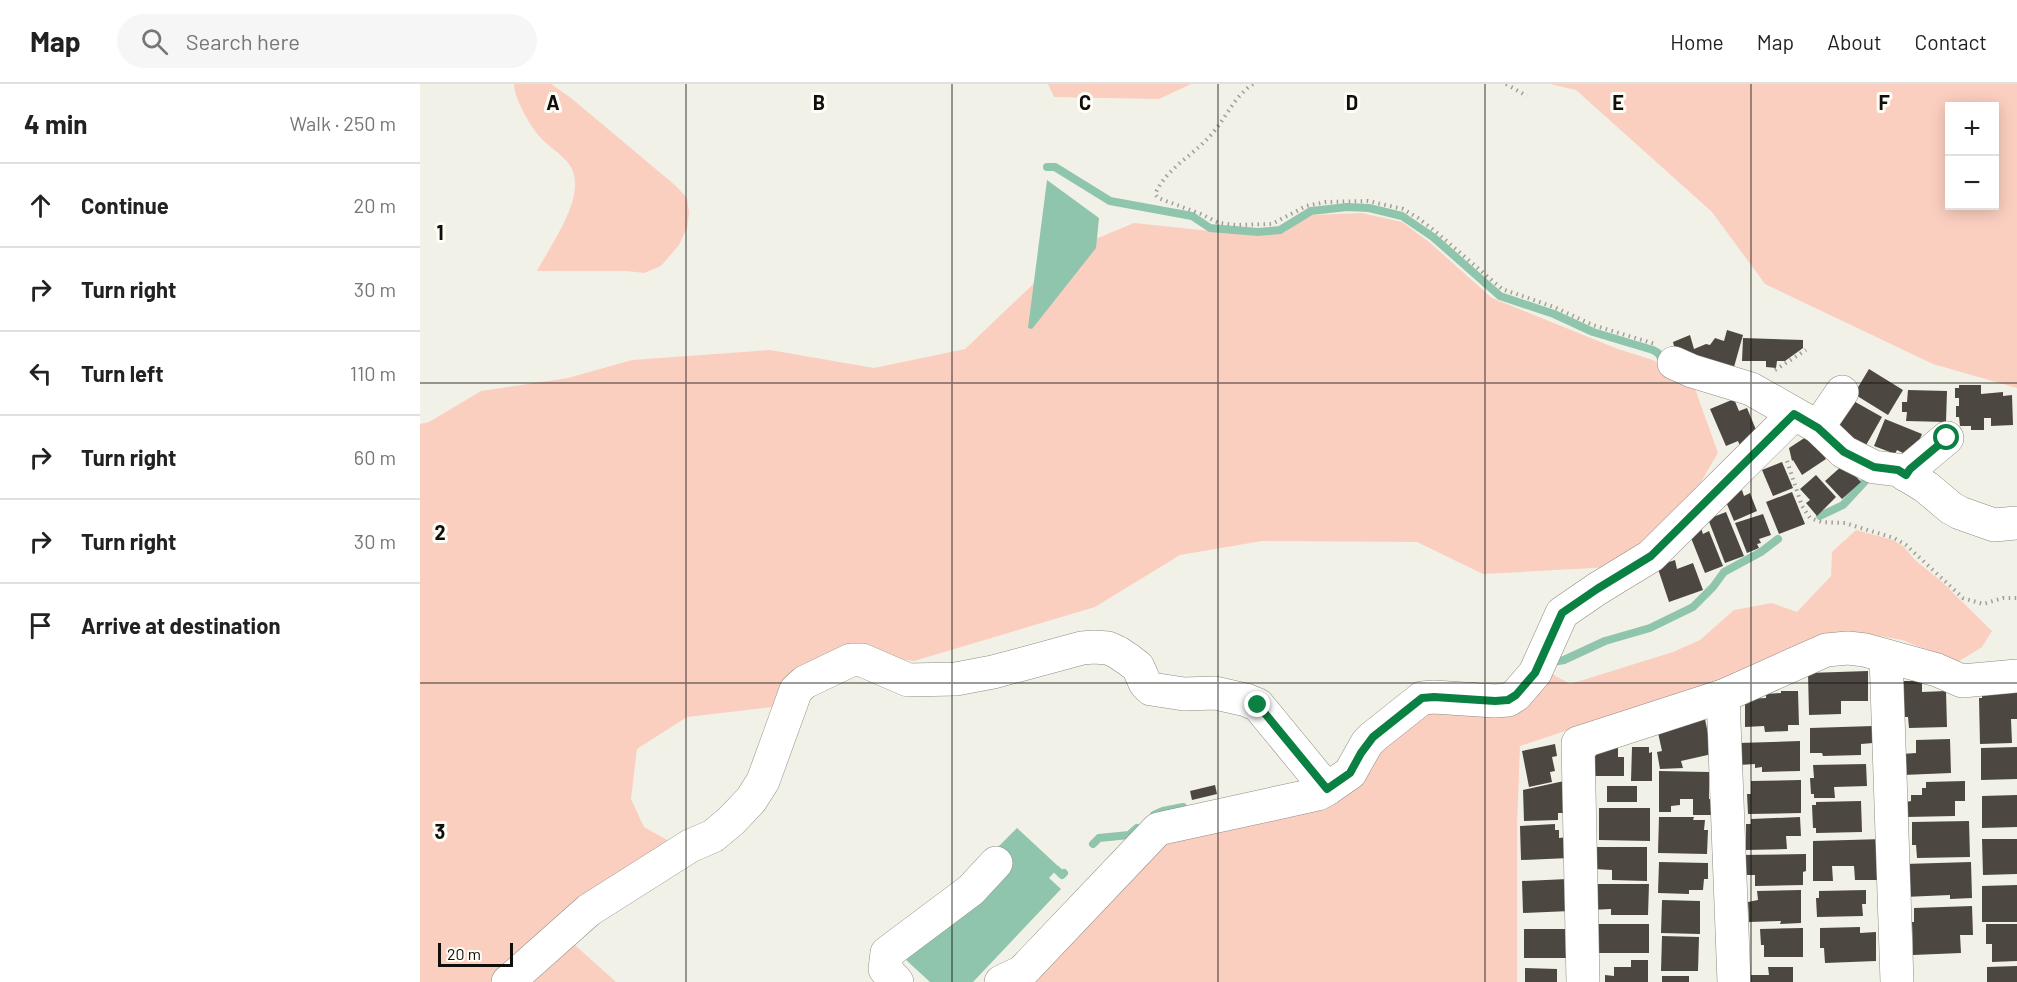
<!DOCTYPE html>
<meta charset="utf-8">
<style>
body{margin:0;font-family:Barlow,sans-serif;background:#f6f6f6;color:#222}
.controls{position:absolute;right:18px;top:18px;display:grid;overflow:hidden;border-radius:0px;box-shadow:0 3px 15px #0003}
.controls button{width:54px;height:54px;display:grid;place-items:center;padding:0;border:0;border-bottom:2px solid #e0e0e0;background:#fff;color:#222;font:30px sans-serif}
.scale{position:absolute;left:18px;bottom:15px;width:75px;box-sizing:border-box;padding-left:6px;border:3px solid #100f0c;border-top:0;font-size:16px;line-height:21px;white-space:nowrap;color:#100f0c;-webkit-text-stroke:4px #fffef6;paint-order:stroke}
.stop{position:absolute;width:18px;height:18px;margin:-14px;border:4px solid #0b8043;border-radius:50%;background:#fff}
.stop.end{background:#0b8043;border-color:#fff;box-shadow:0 2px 6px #0008}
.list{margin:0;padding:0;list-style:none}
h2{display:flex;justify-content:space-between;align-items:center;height:78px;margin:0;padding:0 24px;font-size:26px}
h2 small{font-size:20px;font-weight:400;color:#767676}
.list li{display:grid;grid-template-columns:39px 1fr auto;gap:18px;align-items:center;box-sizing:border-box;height:84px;padding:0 24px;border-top:2px solid #e0e0e0}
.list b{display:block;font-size:22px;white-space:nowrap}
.list em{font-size:20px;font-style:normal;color:#767676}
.icon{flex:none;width:33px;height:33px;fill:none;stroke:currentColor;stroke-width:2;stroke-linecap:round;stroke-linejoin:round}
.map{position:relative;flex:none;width:1597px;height:898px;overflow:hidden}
header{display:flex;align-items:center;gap:36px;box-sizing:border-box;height:84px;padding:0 30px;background:#fff;border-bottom:2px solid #e0e0e0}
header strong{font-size:28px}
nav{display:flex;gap:33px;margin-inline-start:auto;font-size:21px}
.search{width:420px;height:54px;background:#f6f6f6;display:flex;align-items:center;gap:15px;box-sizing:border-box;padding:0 21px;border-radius:33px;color:#767676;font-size:22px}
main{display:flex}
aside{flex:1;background:#fff}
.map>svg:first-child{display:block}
.green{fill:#fbcfc0;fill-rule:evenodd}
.water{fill:#8fc5ac}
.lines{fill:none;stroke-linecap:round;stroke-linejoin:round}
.stream{stroke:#8fc5ac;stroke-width:8}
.building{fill:#4d4741}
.minor-casing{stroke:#8d8c83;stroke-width:34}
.path{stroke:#a09f98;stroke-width:4;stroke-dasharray:1.5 4.5;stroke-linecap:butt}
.minor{stroke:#fff;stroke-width:33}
.route{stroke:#0b8043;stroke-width:8}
.grid{fill:none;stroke:#100f0c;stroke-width:1.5;stroke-opacity:0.55}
.grid-label{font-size:20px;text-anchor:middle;font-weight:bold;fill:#100f0c;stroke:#fffef6;stroke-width:6;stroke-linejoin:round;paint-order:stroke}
</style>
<header>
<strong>Map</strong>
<div class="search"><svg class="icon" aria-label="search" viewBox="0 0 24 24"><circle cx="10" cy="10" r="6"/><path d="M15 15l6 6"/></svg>Search here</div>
<nav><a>Home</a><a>Map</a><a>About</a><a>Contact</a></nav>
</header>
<main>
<aside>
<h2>4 min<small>Walk · 250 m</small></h2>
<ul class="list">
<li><svg class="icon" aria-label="ahead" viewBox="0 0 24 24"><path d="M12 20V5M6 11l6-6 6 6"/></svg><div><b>Continue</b></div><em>20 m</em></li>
<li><svg class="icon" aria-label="right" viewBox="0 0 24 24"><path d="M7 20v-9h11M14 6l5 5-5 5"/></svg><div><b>Turn right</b></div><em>30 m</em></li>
<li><svg class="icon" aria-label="left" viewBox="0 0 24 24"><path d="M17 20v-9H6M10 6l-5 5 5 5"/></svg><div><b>Turn left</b></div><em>110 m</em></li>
<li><svg class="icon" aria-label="right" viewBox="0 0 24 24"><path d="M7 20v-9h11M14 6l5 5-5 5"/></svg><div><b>Turn right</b></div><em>60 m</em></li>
<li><svg class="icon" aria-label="right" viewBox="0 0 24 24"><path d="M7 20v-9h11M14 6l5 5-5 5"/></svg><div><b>Turn right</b></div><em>30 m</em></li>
<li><svg class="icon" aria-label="arrive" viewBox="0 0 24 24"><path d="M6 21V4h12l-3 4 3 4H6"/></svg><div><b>Arrive at destination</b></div></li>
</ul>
</aside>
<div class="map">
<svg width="1597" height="898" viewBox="0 0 1597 898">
<rect width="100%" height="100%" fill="#f2f1e7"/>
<g class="green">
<path d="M94 0H131L151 14 256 102 267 114 269 129 267 144 259 161 241 182 224 189 207 187H117C130 163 156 126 155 99 155 75 133 68 120 53 110 42 94 14 94 0Z"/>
<polygon points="628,0 771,0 739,15 634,13"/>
<path d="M1130 0H1597V304L1513 280 1345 200 1292 128 1156 6ZM1530 22H1574V122H1530Z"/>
<polygon points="942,129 982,138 1009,158 1072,214 1198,265 1233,276 1273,299 1298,369 1281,398 1239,443 1191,483 1063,490 997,458 842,457 760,471 675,523 494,577 459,573 370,597 352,623 267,633 217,665 211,715 224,743 258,762 76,898 0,898 0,340 9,338 61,307 148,294 212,276 350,266 454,284 545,265 649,166 714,139 839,152 865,148 890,131"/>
<polygon points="1436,446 1473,456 1484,463 1495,476 1521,497 1572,547 1562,563 1538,578 1482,556 1448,550 1411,550 1309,592 1100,662 1097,742 1097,898 602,898 735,764 758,750 903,718 995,628 1078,624 1125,586 1150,600 1253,568 1280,556 1314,526 1352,519 1377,528 1411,492 1412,468"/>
<polygon points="147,854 196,898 99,898"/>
</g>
<g class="water">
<polygon points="627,96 679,134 676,164 612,245 608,244"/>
<polygon points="597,744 639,783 629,794 641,805 553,898 510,898 485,875 574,767"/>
</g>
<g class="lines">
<g class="stream">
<polyline points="627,83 635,83 690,117 772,132 790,144 838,148 860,146 891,127 927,123 949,124 982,132 1013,153 1080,212 1134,230 1173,248 1233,266 1238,269 1243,277"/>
<polyline points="1400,432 1423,421 1448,394"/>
<polyline points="1133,578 1144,576 1185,557 1230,544 1273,523 1293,503 1304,488 1341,468 1358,455"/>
<polyline points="734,731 743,727 763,723"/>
<polyline points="673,760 679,754 709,751 717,744"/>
<polyline points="637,786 642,791 644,789"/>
</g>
</g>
<g class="building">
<polygon points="1307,246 1323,251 1312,290 1255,266 1253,258 1270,251 1274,265 1286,260 1290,261 1295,254 1304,257"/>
<polygon points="1323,254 1383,256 1383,264 1365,277 1357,277 1356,284 1346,283 1346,277 1322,277"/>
<polygon points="1449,285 1483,306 1468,331 1434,310"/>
<polygon points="1539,301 1561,301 1561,310 1583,308 1583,312 1592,311 1593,341 1571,342 1571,334 1564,334 1564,346 1551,346 1551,342 1540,342 1539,333 1536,333 1536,322 1539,322 1539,314 1535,314 1535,304 1539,304"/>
<polygon points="1488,306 1527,307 1526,338 1486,337 1487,328 1482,328 1482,318 1487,318"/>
<polygon points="1314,315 1319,327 1327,324 1339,353 1320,362 1318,357 1306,362 1290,325"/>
<polygon points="1430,315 1462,333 1445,363 1414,341"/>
<polygon points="1465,335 1502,350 1497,362 1489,372 1477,366 1475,370 1454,362"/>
<polygon points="1389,351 1406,375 1382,391 1373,376 1372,377 1369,364"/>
<polygon points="1362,378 1373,404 1353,412 1342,386"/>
<polygon points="1424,380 1441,398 1422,415 1405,397"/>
<polygon points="1396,391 1416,413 1397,432 1386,419 1390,416 1380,405"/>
<polygon points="1322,406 1324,412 1330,409 1337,427 1314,437 1304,413"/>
<polygon points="1372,408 1385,440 1359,450 1346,418"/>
<polygon points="1306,428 1324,472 1305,479 1288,435"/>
<polygon points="1343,430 1351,451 1339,455 1341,459 1337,460 1339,464 1327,469 1315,439"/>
<polygon points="1281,444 1283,450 1289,447 1303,482 1285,489 1269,449"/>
<polygon points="1255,476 1257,485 1273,479 1283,506 1249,518 1237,482"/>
<polygon points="1448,587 1448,617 1421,617 1421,630 1389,631 1388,589"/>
<polygon points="1478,597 1502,597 1502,608 1526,607 1527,643 1489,644 1488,633 1479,633"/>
<polygon points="1597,604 1597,635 1591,635 1592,659 1560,660 1559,614 1562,614 1562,605"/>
<polygon points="1361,607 1378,607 1379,641 1368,641 1368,647 1345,648 1344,642 1325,643 1325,615 1346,614 1346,610 1361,609"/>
<polygon points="1284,630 1292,670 1261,677 1263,684 1240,685 1237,668 1242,667 1237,644"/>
<polygon points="1453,642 1453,659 1441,660 1441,671 1403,672 1402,669 1390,669 1390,644"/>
<polygon points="1530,655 1531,689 1483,691 1482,670 1496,669 1496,656"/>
<polygon points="1380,657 1380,687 1342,688 1342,683 1335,684 1335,680 1319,681 1318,659"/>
<polygon points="1135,660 1137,672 1132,673 1135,687 1130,688 1132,698 1109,703 1102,667"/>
<polygon points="1176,663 1198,663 1198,673 1204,673 1204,692 1171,692 1171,672 1176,672"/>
<polygon points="1212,663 1229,663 1229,669 1232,668 1232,697 1211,697"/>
<polygon points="1597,663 1597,695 1561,696 1561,664"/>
<polygon points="1446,680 1447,702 1414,703 1415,714 1394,714 1394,710 1391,710 1390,694 1394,694 1393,681"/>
<polygon points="1239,687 1289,688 1289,715 1295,715 1295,731 1273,731 1273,715 1260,715 1260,721 1251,722 1251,728 1239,728"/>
<polygon points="1381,696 1381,729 1328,730 1327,710 1331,710 1331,697"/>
<polygon points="1144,697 1144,729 1138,729 1138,736 1104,737 1103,706"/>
<polygon points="1545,697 1545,717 1535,717 1535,732 1486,733 1486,718 1491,717 1491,711 1502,711 1502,704 1506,704 1506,698"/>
<polygon points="795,701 797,710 772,716 770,707"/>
<rect x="1187" y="702" width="30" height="16"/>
<polygon points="1597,711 1597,743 1562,744 1562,712"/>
<polygon points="1441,717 1442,748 1396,749 1396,744 1393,744 1392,721 1396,721 1396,718"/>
<polygon points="1179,724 1230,724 1230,757 1179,756"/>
<polygon points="1239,733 1274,733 1273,736 1285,736 1284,746 1288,746 1287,770 1238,769"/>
<polygon points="1380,733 1381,752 1366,752 1367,765 1326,766 1326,740 1331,740 1331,735"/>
<polygon points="1549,737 1550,773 1497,774 1496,761 1492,761 1492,738"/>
<polygon points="1135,740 1135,746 1139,746 1139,754 1148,753 1149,774 1101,776 1100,742"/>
<polygon points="1464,755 1460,796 1435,796 1434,782 1412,782 1413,797 1393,797 1393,757"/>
<polygon points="1562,755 1597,755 1597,790 1563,791"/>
<polygon points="1174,763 1227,763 1227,797 1192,796 1192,786 1174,785"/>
<polygon points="1386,770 1386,787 1383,788 1383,801 1335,802 1335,791 1321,791 1320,771"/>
<polygon points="1239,778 1288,779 1288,795 1284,795 1283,806 1269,806 1269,810 1238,809"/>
<polygon points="1551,778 1552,814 1530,815 1530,811 1484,813 1484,780"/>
<polygon points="1148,795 1150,827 1103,829 1102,797"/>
<polygon points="1169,800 1229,800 1228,831 1191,831 1191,825 1169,826"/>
<polygon points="1597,801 1597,838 1562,838 1562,802"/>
<polygon points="1381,806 1381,839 1360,840 1361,837 1329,838 1328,818 1338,816 1337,807"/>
<polygon points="1446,806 1446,820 1442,820 1443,832 1397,833 1396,814 1399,814 1399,807"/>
<polygon points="1242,816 1280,817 1280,850 1241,849"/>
<polygon points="1552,822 1553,851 1540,851 1541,869 1493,871 1492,838 1494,838 1494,824"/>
<rect x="1173" y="840" width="56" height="29"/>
<polygon points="1566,840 1597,840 1597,877 1572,878 1572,860 1566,860"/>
<polygon points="1440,843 1440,849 1456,848 1456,877 1405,879 1404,864 1400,864 1400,844"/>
<polygon points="1383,844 1383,873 1344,873 1344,861 1341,861 1340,845"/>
<polygon points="1104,845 1147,845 1148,874 1104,874"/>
<polygon points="1242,852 1279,853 1278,887 1241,887"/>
<polygon points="1211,876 1228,876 1228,898 1185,898 1185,891 1194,892 1194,883 1211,883"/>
<polygon points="1597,882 1597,898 1567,898 1567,883"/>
<polygon points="1348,883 1373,883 1373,898 1331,898 1331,891 1349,891"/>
<polygon points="1105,884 1137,885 1137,898 1105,898"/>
<rect x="1242" y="892" width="27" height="6"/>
</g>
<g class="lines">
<defs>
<g id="minor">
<polyline points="1254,279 1272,287 1331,305 1398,343 1424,368 1454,383 1478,386 1506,403 1531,424 1540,429 1574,441 1597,439"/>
<polyline points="1398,343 1422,308"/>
<polyline points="1486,391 1490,385 1527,354"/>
<polyline points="1466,572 1477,898"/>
<polyline points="1303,612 1314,898"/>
<polyline points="88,898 169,826 270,762 293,752 311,737 331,716 343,697 376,606 385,598 431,576 442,576 488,596 536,595 573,588 662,564 674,563 688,564 697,568 709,576 718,583 725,599 731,605 764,610 795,609 826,616 838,621 907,705 930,689 947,659 953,653 1002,614 1014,613 1075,617 1088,616 1096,611 1115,589 1142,529 1177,505 1231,472 1374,330"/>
<polyline points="477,898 465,885 467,869 551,806 576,779"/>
<polyline points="581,898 602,888 738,745 898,710 907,705"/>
<polyline points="1163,898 1158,659 1303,612 1406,566 1428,564 1445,566 1517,586 1542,597 1597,592"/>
</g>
</defs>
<use href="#minor" class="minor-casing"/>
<g class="path">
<path d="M833 0C813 13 805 37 789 53 771 73 747 84 735 110L738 114 781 130 799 139 816 141 852 140 886 122 906 118 948 117 983 125 998 134 1015 147 1082 205 1134 223 1173 241 1235 260"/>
<polyline points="1086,0 1107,12"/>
<polyline points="1355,286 1386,266"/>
<polyline points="1367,377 1382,422 1390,434 1401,438 1425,439 1474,454 1486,461 1543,514 1563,520 1583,514 1597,514"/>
</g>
<use href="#minor" class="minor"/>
</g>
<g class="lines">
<polyline class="route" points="838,621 907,705 930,689 941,669 953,653 1002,614 1014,613 1075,617 1088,616 1096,611 1115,589 1142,529 1177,505 1231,472 1374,330 1398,344 1424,368 1454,383 1478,386 1486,391 1490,385 1527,354"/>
</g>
<path class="grid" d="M266 0V898M532 0V898M798 0V898M1065 0V898M1331 0V898M0 299H1597M0 599H1597"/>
<g class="grid-label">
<text x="133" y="26">A</text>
<text x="399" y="26">B</text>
<text x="665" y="26">C</text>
<text x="932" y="26">D</text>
<text x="1198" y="26">E</text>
<text x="1464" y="26">F</text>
<text x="20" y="156">1</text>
<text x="20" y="456">2</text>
<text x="20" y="755">3</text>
</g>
</svg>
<div class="controls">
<button>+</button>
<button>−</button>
</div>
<div class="scale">20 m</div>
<div class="stop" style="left:1527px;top:354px"></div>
<div class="stop end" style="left:838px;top:621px"></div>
</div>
</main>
